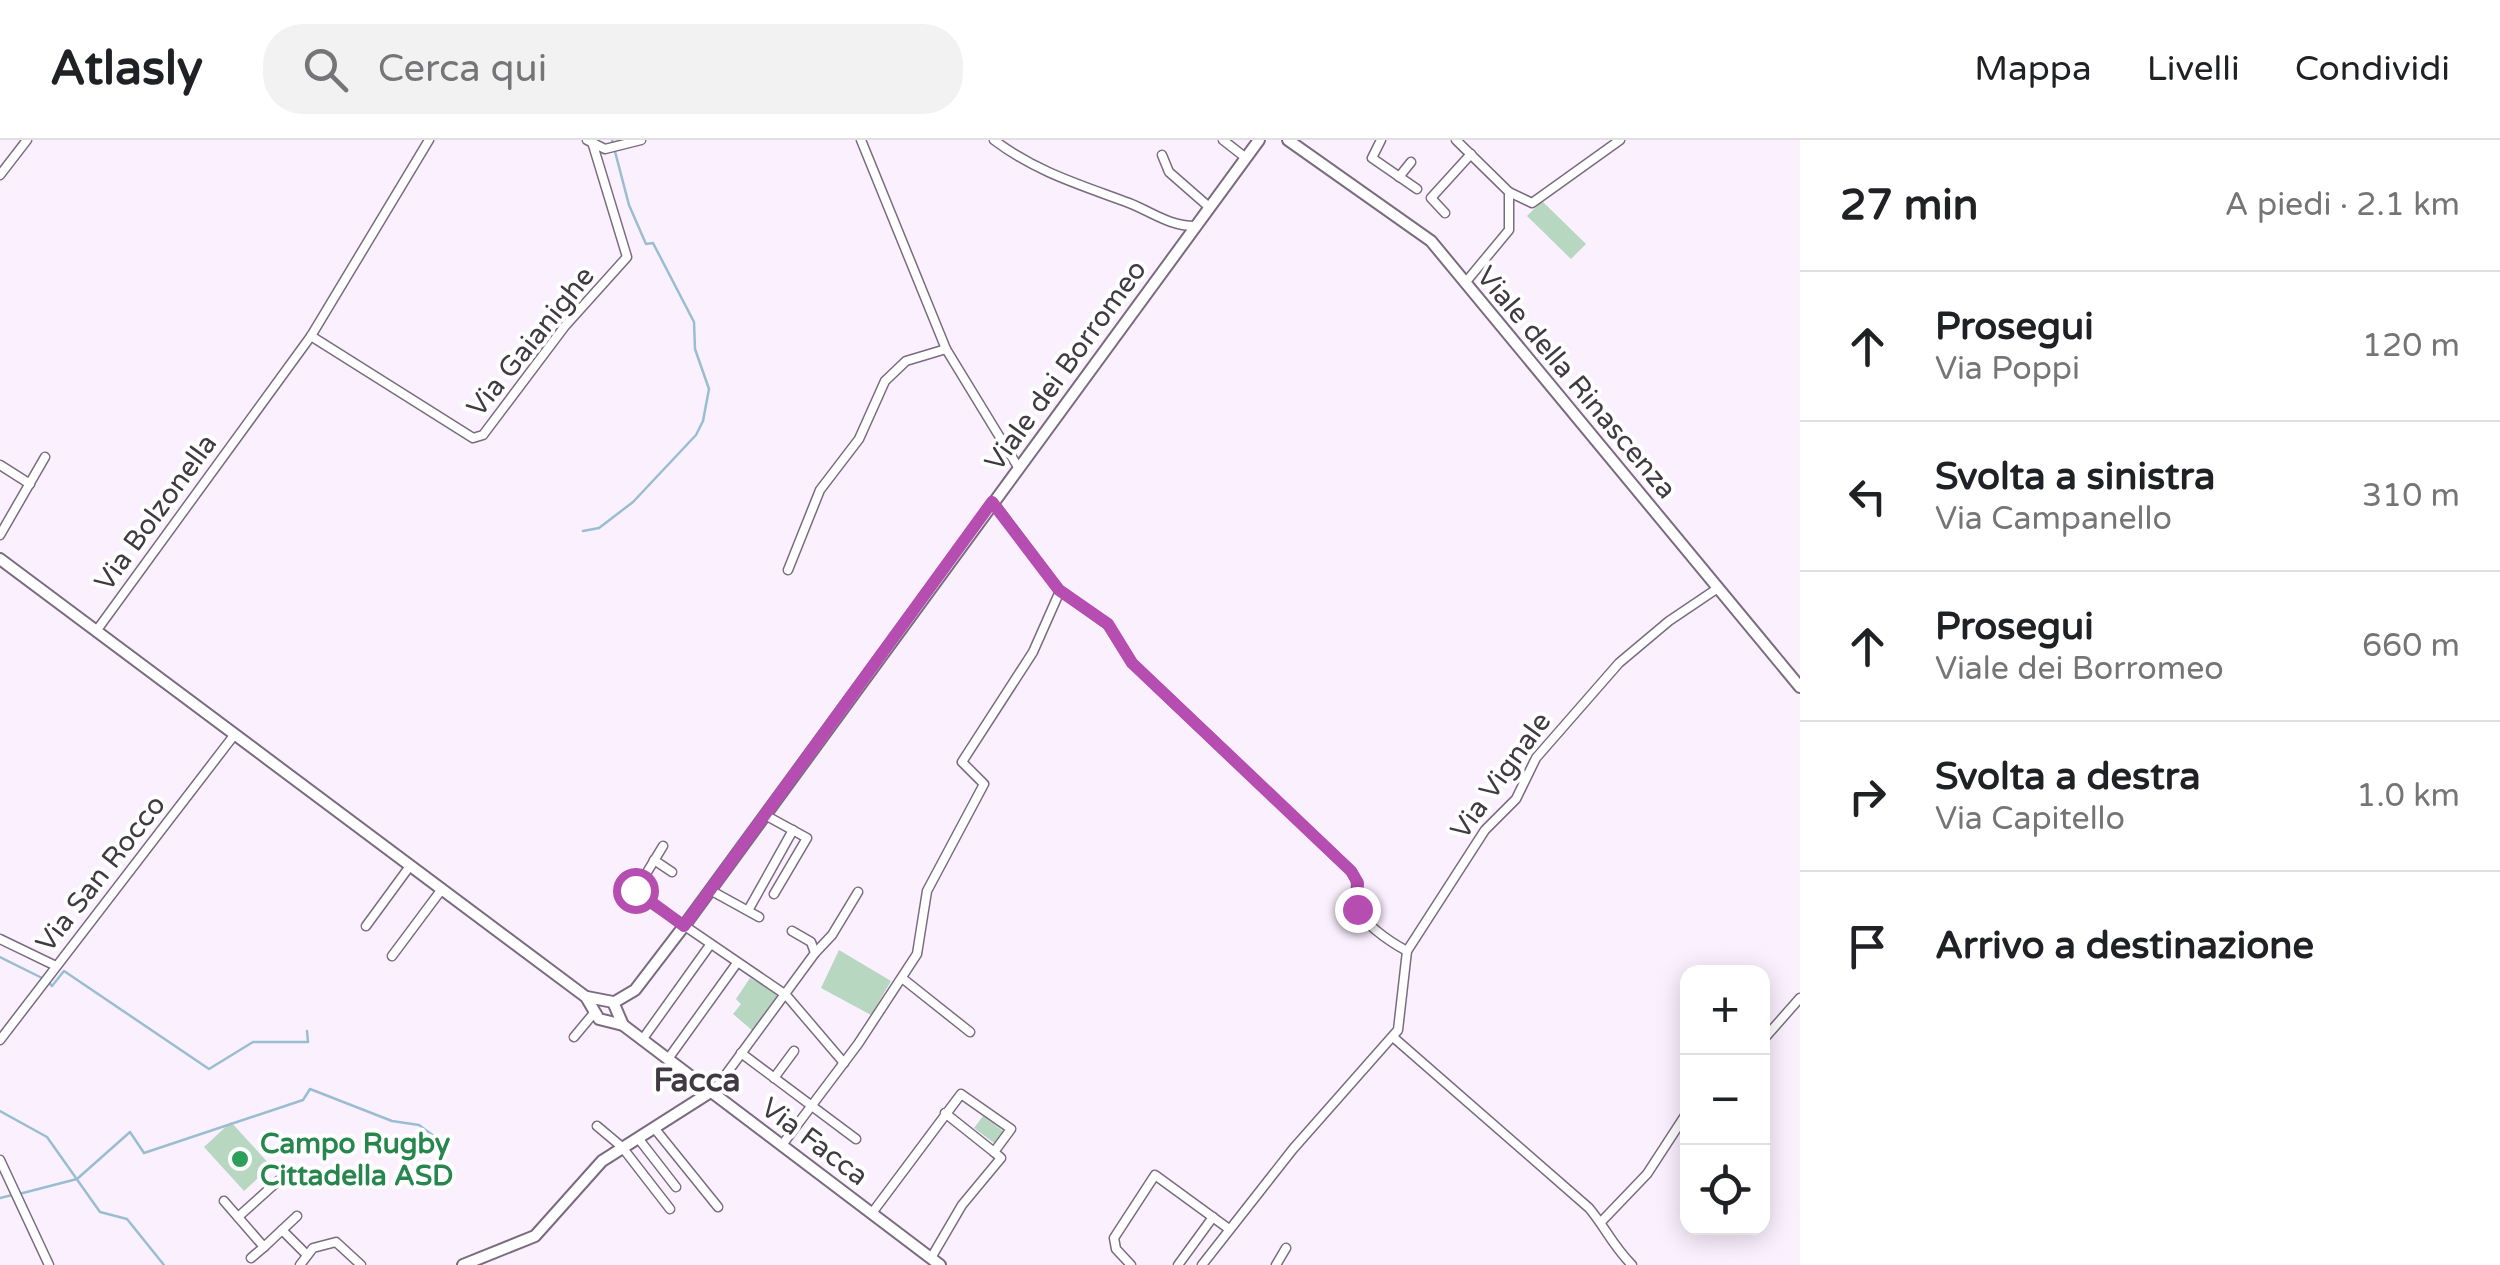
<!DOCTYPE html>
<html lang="it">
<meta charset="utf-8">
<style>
body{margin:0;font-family:"Varela Round",sans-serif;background:#f2f2f2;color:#202124}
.controls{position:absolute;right:30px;bottom:30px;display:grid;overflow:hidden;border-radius:20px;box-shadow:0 5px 25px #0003}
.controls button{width:90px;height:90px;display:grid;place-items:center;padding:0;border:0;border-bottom:2px solid #e0e0e0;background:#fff;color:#202124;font:50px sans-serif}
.stop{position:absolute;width:30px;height:30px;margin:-22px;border:8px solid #b64db0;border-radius:50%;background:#fff}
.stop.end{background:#b64db0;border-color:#fff;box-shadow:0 2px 10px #0008}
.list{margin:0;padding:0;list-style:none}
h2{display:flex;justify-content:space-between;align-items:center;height:130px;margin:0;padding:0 40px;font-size:42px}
h2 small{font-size:32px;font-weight:400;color:#757577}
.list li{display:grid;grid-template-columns:65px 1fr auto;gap:30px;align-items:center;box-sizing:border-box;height:150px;padding:0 40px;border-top:2px solid #e0e0e0}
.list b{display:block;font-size:38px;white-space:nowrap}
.list p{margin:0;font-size:32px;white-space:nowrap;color:#757577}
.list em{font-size:32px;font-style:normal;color:#757577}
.icon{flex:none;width:55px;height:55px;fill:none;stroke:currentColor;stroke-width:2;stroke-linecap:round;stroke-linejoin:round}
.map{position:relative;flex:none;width:1800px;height:1125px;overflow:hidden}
header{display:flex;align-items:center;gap:60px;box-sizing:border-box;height:140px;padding:0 50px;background:#fff;border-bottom:2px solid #e0e0e0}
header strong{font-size:48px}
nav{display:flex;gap:55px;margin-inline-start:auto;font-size:35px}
.search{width:700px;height:90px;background:#f2f2f2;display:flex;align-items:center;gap:25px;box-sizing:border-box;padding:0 35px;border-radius:40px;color:#757577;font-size:38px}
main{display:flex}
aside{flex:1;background:#fff}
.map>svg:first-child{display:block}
.green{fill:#b8d7c1}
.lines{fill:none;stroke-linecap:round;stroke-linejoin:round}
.stream{stroke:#9abed1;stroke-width:2.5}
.minor-casing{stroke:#7b6b80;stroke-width:11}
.major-casing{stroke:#7b6b80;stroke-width:14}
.minor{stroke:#fff;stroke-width:8}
.major{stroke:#fff;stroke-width:10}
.route{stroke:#b64db0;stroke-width:12}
.leisure-dot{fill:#2e9e5b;stroke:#fff;stroke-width:4}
.labels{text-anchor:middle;stroke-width:8;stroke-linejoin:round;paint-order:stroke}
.street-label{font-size:28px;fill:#413a43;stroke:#fff}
.leisure-label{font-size:28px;font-weight:bold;fill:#27864d;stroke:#fff;text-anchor:start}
.quarter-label{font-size:32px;font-weight:bold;fill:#413a43;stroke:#fff}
</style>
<header>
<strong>Atlasly</strong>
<div class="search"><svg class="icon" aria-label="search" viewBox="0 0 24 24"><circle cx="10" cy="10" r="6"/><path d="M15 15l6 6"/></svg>Cerca qui</div>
<nav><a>Mappa</a><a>Livelli</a><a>Condividi</a></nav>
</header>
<main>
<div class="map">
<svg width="1800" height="1125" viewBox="0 0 1800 1125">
<rect width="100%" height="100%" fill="#fbf0fe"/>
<g class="green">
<polygon points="1542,61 1586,104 1571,119 1527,76"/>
<polygon points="839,810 891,841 871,875 821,848"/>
<polygon points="750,838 780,855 753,891 733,874 741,864 736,859"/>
<polygon points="983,976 1003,991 994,1003 974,988"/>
<polygon points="231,982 271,1026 244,1051 204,1007"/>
</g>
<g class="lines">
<g class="stream">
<polyline points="583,391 599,388 633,362 696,295 703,281 709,249 695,209 694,182 653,103 646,104 629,65 612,0"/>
<polyline points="0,817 42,838"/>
<polyline points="48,842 52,846 64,831 209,929 253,902 308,902 307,891"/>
<polyline points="0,971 47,997 100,1072 127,1079 164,1125"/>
<polyline points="19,1054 77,1039 130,992 144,1013 303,960 310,949 392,981 419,985 435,997"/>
<polyline points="0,1058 12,1055"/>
</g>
<defs>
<g id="minor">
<polyline points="587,0 605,9 641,0"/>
<polyline points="861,0 946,209 1018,327"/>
<path d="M994 0C1036 32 1081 45 1129 63 1152 72 1169 86 1195 86"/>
<polyline points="1223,0 1246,18"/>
<polyline points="1381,0 1372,18 1417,49"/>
<polyline points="1456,0 1509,52 1509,90 1465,143"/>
<polyline points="1162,15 1169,32 1209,67"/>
<polyline points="0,35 27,0"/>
<polyline points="1399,37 1411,22"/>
<polyline points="1509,52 1532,63 1620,0"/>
<polyline points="1445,73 1431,58 1471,14"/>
<polyline points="311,196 473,298 483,295 565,186 627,117 593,5"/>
<polyline points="0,325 30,344"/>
<path d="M993 362 1059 450 1108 485 1132 523 1351 731C1360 743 1355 748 1355 761 1356 780 1392 803 1407 811"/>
<polyline points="0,395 45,317"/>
<polyline points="788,430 820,350 859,299 885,241 906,221 946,209"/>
<polyline points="97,490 311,196 429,0"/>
<polyline points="765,675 807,698 774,754"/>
<polyline points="663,706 635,752 786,855 844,923"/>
<polyline points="654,720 672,732"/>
<polyline points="710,750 759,777"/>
<polyline points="750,767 793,690"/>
<polyline points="366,786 410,726"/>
<polyline points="0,799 56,826"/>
<polyline points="815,813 832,795 858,752"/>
<polyline points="392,816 442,749"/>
<polyline points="902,838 970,892"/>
<polyline points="574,897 594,873"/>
<path d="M1393 897 1589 1068C1605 1087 1613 1106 1632 1125"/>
<polyline points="0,900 235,594"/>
<polyline points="642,900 710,805"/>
<polyline points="1762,901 1800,858"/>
<polyline points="741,913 856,999"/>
<polyline points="668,919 737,823"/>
<polyline points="774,938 794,911"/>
<polyline points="713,952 815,813 811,802 792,791"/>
<polyline points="597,986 622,1007 670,1069"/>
<polyline points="655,989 718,1067"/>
<polyline points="638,998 676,1047"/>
<polyline points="782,1005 858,904 917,814 927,751 984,644 962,622 1033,512 1060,451"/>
<polyline points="0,1020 49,1125"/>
<polyline points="224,1061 264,1107 282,1090 307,1115"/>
<polyline points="872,1073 961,954 1011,989 994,1012 945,973"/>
<polyline points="238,1077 278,1041"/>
<polyline points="1601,1082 1647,1034 1688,971"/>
<polyline points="282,1090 297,1076"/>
<polyline points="251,1118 264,1107"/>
<polyline points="931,1118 962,1065 1001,1018 994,1012"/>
<polyline points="300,1125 313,1108 336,1102 361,1125"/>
<polyline points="1131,1125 1116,1109 1114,1098 1155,1035 1229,1089"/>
<polyline points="1178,1125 1213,1077"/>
<polyline points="1202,1125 1293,1009 1398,890 1407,811 1485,690 1516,659 1536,618 1619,523 1669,481 1718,448"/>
<polyline points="1276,1125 1286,1108"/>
</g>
<g id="major">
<polyline points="1288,0 1431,101 1800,547"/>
<polyline points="0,419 586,857 599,879 623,885 940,1125"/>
<polyline points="587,857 613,862 623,885"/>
<polyline points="613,863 635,850 684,786 1259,0"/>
<polyline points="463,1125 535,1096 602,1021 712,951"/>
</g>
</defs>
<use href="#minor" class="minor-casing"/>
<use href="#major" class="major-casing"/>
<use href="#minor" class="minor"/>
<use href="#major" class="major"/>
</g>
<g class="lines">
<polyline class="route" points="635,750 684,786 992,362 1059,450 1108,484 1132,523 1351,731 1358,743 1357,769"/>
</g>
<circle class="leisure-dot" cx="240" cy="1019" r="10"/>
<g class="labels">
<g class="street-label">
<text transform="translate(530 201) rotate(-51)" y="10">Via Gaianighe</text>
<text transform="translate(1065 225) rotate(-54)" y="10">Viale dei Borromeo</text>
<text transform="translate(1577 242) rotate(50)" y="10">Viale della Rinascenza</text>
<text transform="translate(155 372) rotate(-54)" y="10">Via Bolzonella</text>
<text transform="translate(1500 635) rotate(-54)" y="10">Via Vignale</text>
<text transform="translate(100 733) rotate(-52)" y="10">Via San Rocco</text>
<text transform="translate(815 1001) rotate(37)" y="10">Via Facca</text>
</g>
<g class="leisure-label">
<text x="260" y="1013">Campo Rugby<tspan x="260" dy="32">Cittadella ASD</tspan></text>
</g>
<g class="quarter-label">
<text x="697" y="951">Facca</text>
</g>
</g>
</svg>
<div class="controls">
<button>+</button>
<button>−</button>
<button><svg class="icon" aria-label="locate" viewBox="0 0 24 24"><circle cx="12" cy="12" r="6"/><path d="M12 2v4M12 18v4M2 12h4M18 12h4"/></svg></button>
</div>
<div class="stop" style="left:635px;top:750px"></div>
<div class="stop end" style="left:1357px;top:769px"></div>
</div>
<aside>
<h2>27 min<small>A piedi · 2.1 km</small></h2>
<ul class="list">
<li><svg class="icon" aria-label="ahead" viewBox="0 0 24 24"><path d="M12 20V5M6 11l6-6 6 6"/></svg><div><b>Prosegui</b><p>Via Poppi</p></div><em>120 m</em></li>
<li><svg class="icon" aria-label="left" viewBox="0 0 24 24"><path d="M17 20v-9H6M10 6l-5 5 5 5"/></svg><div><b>Svolta a sinistra</b><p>Via Campanello</p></div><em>310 m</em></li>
<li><svg class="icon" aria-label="ahead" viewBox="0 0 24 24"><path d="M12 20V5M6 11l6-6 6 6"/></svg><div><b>Prosegui</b><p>Viale dei Borromeo</p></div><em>660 m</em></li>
<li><svg class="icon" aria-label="right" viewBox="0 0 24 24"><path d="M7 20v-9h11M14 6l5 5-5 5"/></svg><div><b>Svolta a destra</b><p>Via Capitello</p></div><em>1.0 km</em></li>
<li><svg class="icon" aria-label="arrive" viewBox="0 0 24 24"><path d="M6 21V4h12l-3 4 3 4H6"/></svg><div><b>Arrivo a destinazione</b></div></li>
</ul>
</aside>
</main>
